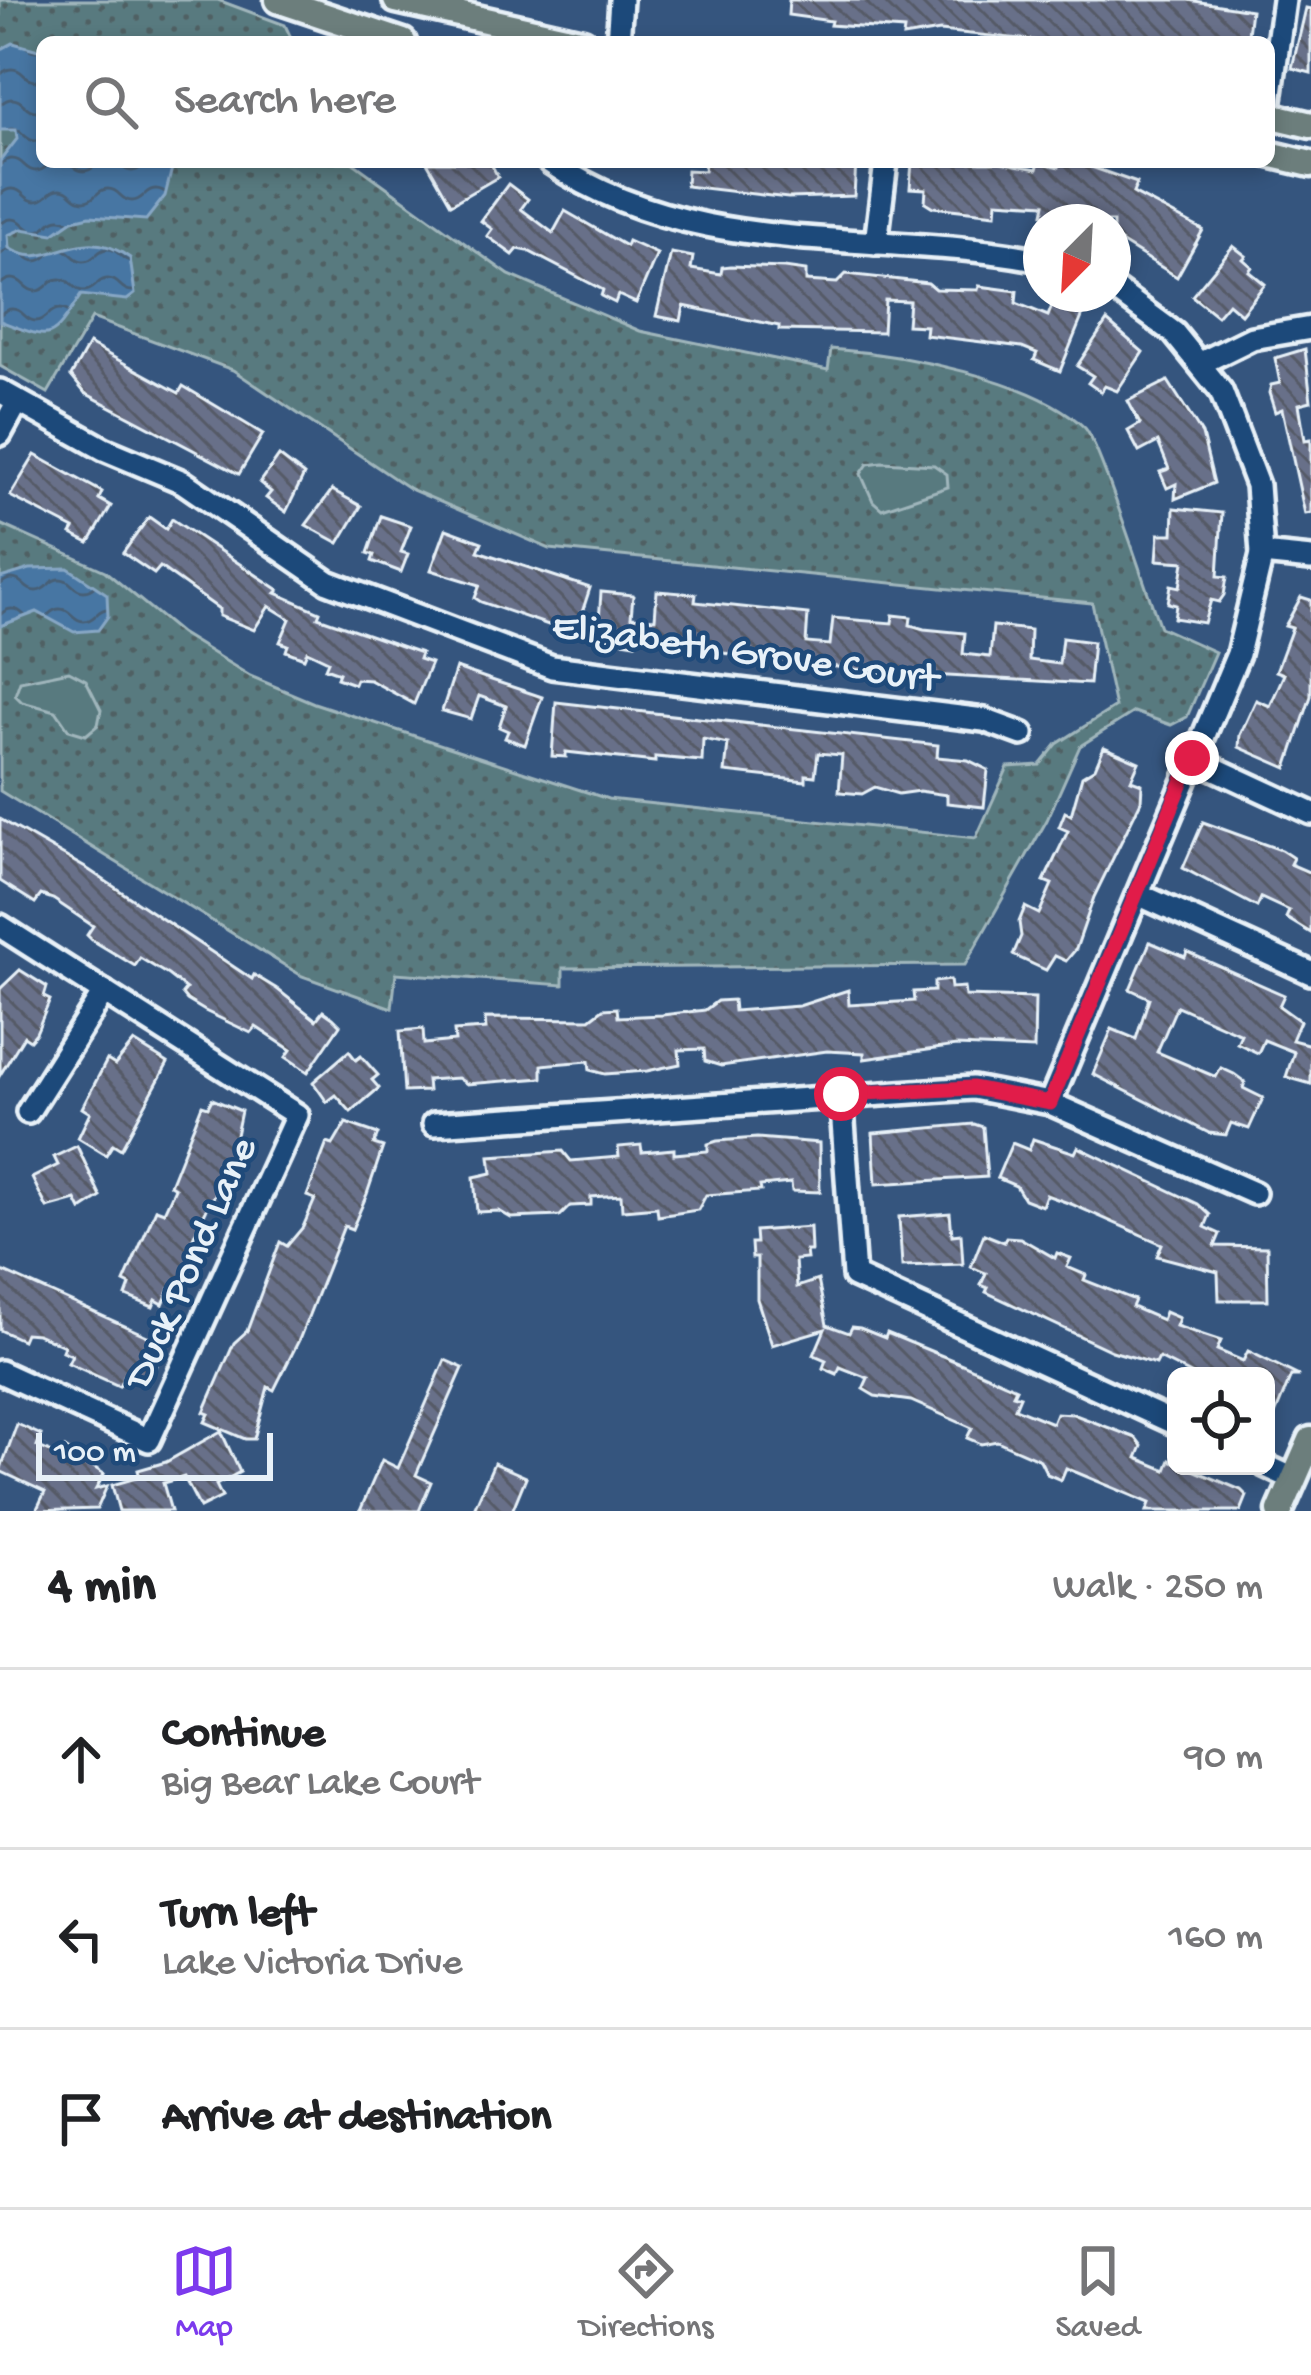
<!DOCTYPE html>
<meta charset="utf-8">
<style>
body{margin:0;font-family:"Gochi Hand",sans-serif;background:#f2f2f2;color:#202124}
.controls{position:absolute;right:36px;bottom:36px;display:grid;overflow:hidden;border-radius:18px;box-shadow:0 6px 18px #0003}
.controls button{width:108px;height:108px;display:grid;place-items:center;padding:0;border:0;border-bottom:3px solid #e0e0e0;background:#fff;color:#202124;font:60px sans-serif}
.compass{position:absolute;left:1023px;top:204px;width:108px;height:108px;border-radius:50%;background:#fff;box-shadow:0 6px 18px #0003;rotate:204deg}
.scale{position:absolute;left:36px;bottom:30px;width:237px;box-sizing:border-box;padding-left:12px;border:6px solid #e8f1f8;border-top:0;font-size:33px;line-height:42px;white-space:nowrap;color:#e8f1f8;-webkit-text-stroke:9px #1f4a7a;paint-order:stroke}
.stop{position:absolute;width:36px;height:36px;margin:-27px;border:9px solid #e11d48;border-radius:50%;background:#fff}
.stop.end{background:#e11d48;border-color:#fff;box-shadow:0 3px 12px #0008}
.list{margin:0;padding:0;list-style:none}
h2{display:flex;justify-content:space-between;align-items:center;height:156px;margin:0;padding:0 48px;font-size:51px}
h2 small{font-size:39px;font-weight:400;color:#757577}
.list li{display:grid;grid-template-columns:78px 1fr auto;gap:36px;align-items:center;box-sizing:border-box;height:180px;padding:0 48px;border-top:3px solid #e0e0e0}
.list b{display:block;font-size:45px;white-space:nowrap}
.list p{margin:0;font-size:39px;white-space:nowrap;color:#757577}
.list em{font-size:39px;font-style:normal;color:#757577}
.icon{flex:none;width:66px;height:66px;fill:none;stroke:currentColor;stroke-width:2;stroke-linecap:round;stroke-linejoin:round}
.map{position:relative;flex:none;width:1311px;height:1511px;overflow:hidden}
.search{position:absolute;background:#fff;box-shadow:0 6px 18px #0003;left:36px;right:36px;top:36px;height:132px;display:flex;align-items:center;gap:30px;box-sizing:border-box;padding:0 42px;border-radius:18px;color:#757577;font-size:45px}
.sheet{height:696px;background:#fff}
nav{display:flex;justify-content:space-around;align-items:center;box-sizing:border-box;height:168px;border-top:3px solid #e0e0e0;background:#fff;font-size:33px;color:#757577}
nav a{display:grid;justify-items:center;gap:6px}
nav .on{color:#7c3aed}
.map>svg:first-child{display:block}
.grass{fill:url(#grass-dots);stroke:#a0b6bc;stroke-width:3}
.pitch{fill:#597a7f;stroke:#a0b6bc;stroke-width:3}
.water{fill:url(#water-waves);stroke:#87a7c5;stroke-width:3}
.building{fill:url(#building-back-hatch);stroke:#e8f1f8;stroke-width:3}
.lines{fill:none;stroke-linecap:round;stroke-linejoin:round}
.minor-casing{stroke:#e8f1f8;stroke-width:30}
.major-casing{stroke:#e8f1f8;stroke-width:33}
.minor{stroke:#1f4a7a;stroke-width:21}
.major{stroke:#6c7e7c;stroke-width:24}
.route{stroke:#e11d48;stroke-width:15}
.labels{text-anchor:middle;stroke-width:9;stroke-linejoin:round;paint-order:stroke}
.street-label{font-size:42px;fill:#e8f1f8;stroke:#1f4a7a}
</style>
<div class="map">
<svg width="1311" height="1511" viewBox="0 0 1311 1511">
<defs>
<pattern id="grass-dots" width="8" height="8" patternUnits="userSpaceOnUse" patternTransform="scale(3)"><rect width="8" height="8" fill="#597a7f"/><path d="M2 2h.1M6 6h.1" fill="none" stroke="#506164" stroke-width="1.8" stroke-linecap="round"/></pattern>
<pattern id="water-waves" width="16" height="10" patternUnits="userSpaceOnUse" patternTransform="scale(3)"><rect width="16" height="10" fill="#4776a3"/><path d="M0 5q4-4 8 0t8 0" fill="none" stroke="#465f76"/></pattern>
<pattern id="building-back-hatch" width="6" height="6" patternUnits="userSpaceOnUse" patternTransform="scale(3)"><rect width="6" height="6" fill="#676f89"/><path d="M-1 5l2 2M0 0l6 6M5-1l2 2" fill="none" stroke="#555a66"/></pattern>
</defs>
<rect width="100%" height="100%" fill="#35557e"/>
<filter id="ink" filterUnits="userSpaceOnUse"><feTurbulence type="fractalNoise" baseFrequency=".00833" numOctaves="2"/><feDisplacementMap in="SourceGraphic" scale="24" xChannelSelector="R" yChannelSelector="G"/><feConvolveMatrix kernelMatrix="1 2 1 2 8 2 1 2 1" color-interpolation-filters="sRGB"/></filter>
<g filter="url(#ink)">
<path class="grass" d="M0 0H218L285 25 293 42H42V162H352L509 275 640 331 828 370 831 349C900 354 1034 378 1085 428 1099 443 1148 596 1160 627L1215 652 1187 717 1171 725 1134 712 1080 746 1047 820 965 965 563 968V985L396 973 392 1008 302 976 0 791V524L105 571 180 633 250 676 314 703 608 799 976 838 1008 767 1040 765 1057 744 1115 707 1092 603 550 549 410 489 233 370 92 318 48 393 0 366Z"/>
<g class="pitch">
<polygon points="882,462 934,465 947,474 948,487 882,509 873,501 861,474 868,464"/>
<polygon points="69,671 86,680 101,710 98,725 86,735 69,730 56,711 22,702 15,695 20,681"/>
</g>
<g class="water">
<path d="M13 43 42 51V162L173 164 165 196 146 220 90 216 73 220 53 234 22 229 8 235 9 248C50 275 77 219 130 258L135 294 127 300 81 295C50 343 53 341 0 321V161L17 139 16 130H0V50Z"/>
<polygon points="68,568 107,594 108,616 98,630 74,632 37,612 0,626 0,578 30,569"/>
</g>
<g class="building">
<polygon points="789,0 1188,0 1251,10 1247,42 1052,42 940,31 903,37 904,30 830,25 831,21 788,15"/>
<polygon points="1306,8 1311,9 1311,73 1292,68"/>
<polygon points="427,162 490,162 498,177 451,204"/>
<polygon points="705,162 856,162 854,196 788,198 686,186 687,170 704,171"/>
<polygon points="912,162 1000,162 1037,169 1039,162 1059,167 1060,162 1077,162 1137,183 1133,193 1203,230 1177,277 1113,237 1113,222 1049,222 1051,216 1043,214 1045,204 997,201 996,214 933,207 925,202 926,189 910,188"/>
<polygon points="508,184 528,199 521,209 553,233 565,211 626,246 628,241 657,254 636,303 618,295 615,303 601,296 603,290 528,251 518,249 513,255 487,236 492,229 481,221"/>
<polygon points="1233,246 1246,256 1243,259 1252,267 1249,271 1265,284 1241,314 1228,303 1217,316 1192,296"/>
<polygon points="671,253 693,257 691,269 721,274 722,267 731,266 784,268 806,271 806,281 837,283 846,274 928,283 935,289 978,290 979,286 1017,291 1016,303 1048,316 1052,306 1060,309 1062,305 1084,312 1060,371 1034,360 1037,353 1022,347 925,335 926,326 907,325 909,301 885,300 883,332 779,330 779,326 684,306 681,321 656,316"/>
<polygon points="1107,321 1143,352 1117,391 1105,386 1101,392 1088,383 1093,376 1077,366"/>
<polygon points="89,344 179,393 183,386 263,434 239,474 85,393 71,376"/>
<polygon points="1305,349 1311,401 1299,404 1305,440 1311,439 1311,513 1305,514 1282,409 1275,412 1269,393 1271,385 1280,383 1275,358"/>
<polygon points="1168,381 1202,434 1214,483 1175,499 1176,484 1167,488 1160,472 1169,469 1158,442 1139,452 1128,431 1140,424 1128,401"/>
<polygon points="35,455 102,492 99,499 111,506 89,543 71,534 74,529 10,496"/>
<polygon points="279,456 304,475 286,512 266,498 271,492 260,483"/>
<polygon points="332,490 361,506 339,543 306,525"/>
<polygon points="1174,508 1222,513 1218,576 1227,577 1224,595 1219,602 1211,600 1204,623 1174,618 1176,605 1168,603 1171,585 1180,587 1184,562 1157,560 1159,534 1173,534"/>
<polygon points="381,516 411,526 401,552 408,554 401,572 372,561 374,555 368,553"/>
<polygon points="149,517 166,529 172,519 279,590 276,593 320,612 318,617 421,653 419,659 431,663 414,704 370,680 356,679 354,684 337,678 339,673 325,668 328,661 307,651 304,658 286,651 288,645 280,642 290,619 269,606 254,630 219,616 219,609 160,567 154,574 123,553"/>
<polygon points="446,529 482,542 478,551 590,588 575,634 481,602 475,598 480,585 431,570"/>
<polygon points="657,591 696,594 695,602 808,614 806,643 830,645 833,618 892,623 893,615 911,617 910,625 924,629 965,633 963,654 990,657 993,626 1030,630 1029,660 1059,664 1062,638 1093,642 1089,684 878,672 674,647 675,636 636,633 635,643 598,637 601,592 633,595 631,617 655,619"/>
<polygon points="1301,597 1311,600 1311,696 1287,768 1239,747 1240,735 1256,700 1270,706 1284,674 1276,671 1292,628 1285,626"/>
<polygon points="456,668 542,697 525,745 505,738 508,731 499,727 506,706 479,696 471,719 442,711"/>
<polygon points="556,702 938,745 937,757 968,760 988,770 984,807 947,803 947,795 919,791 898,794 875,787 862,794 839,792 842,755 818,753 815,776 806,775 806,781 725,772 728,744 703,739 702,761 655,757 655,762 566,752 566,757 552,756"/>
<polygon points="1104,747 1139,762 1131,780 1142,784 1141,801 1094,897 1076,949 1066,961 1055,956 1046,970 1013,955 1021,936 1019,922 1025,907 1039,914 1052,884 1044,881 1068,831 1059,827 1065,812 1071,815 1082,776 1095,768"/>
<polygon points="0,819 89,870 252,979 254,975 277,989 316,1020 323,1011 333,1018 340,1025 308,1072 286,1057 291,1050 256,1027 251,1033 205,1011 187,1000 182,994 186,989 168,975 140,958 135,966 92,940 87,935 93,926 53,899 41,895 35,903 0,881"/>
<polygon points="1203,822 1281,850 1293,858 1290,864 1311,873 1311,933 1286,918 1289,911 1261,898 1257,907 1183,868"/>
<polygon points="1150,942 1185,957 1187,952 1284,995 1279,1006 1300,1021 1292,1040 1311,1045 1311,1084 1286,1077 1294,1052 1264,1040 1258,1053 1237,1043 1241,1034 1177,1006 1157,1052 1216,1077 1221,1068 1234,1074 1245,1082 1243,1088 1263,1098 1249,1129 1231,1123 1226,1135 1209,1133 1093,1074 1112,1029 1136,1039 1149,998 1130,989"/>
<polygon points="20,970 47,987 44,997 50,1000 36,1033 30,1040 24,1036 0,1075 0,989"/>
<polygon points="950,980 951,988 964,987 965,996 1035,998 1034,1049 956,1046 864,1059 864,1053 827,1051 721,1066 705,1061 704,1049 679,1050 680,1064 647,1071 605,1074 590,1070 589,1061 552,1064 542,1065 542,1078 467,1084 458,1078 427,1080 428,1091 404,1092 400,1031 423,1029 424,1044 455,1041 454,1031 486,1029 485,1018 590,1019 603,1009 617,1008 618,1017 662,1015 705,1010 717,1001 733,1000 734,1011 799,1006 848,990 849,1005 914,1001 913,992 934,991 934,982"/>
<polygon points="134,1042 168,1063 121,1149 113,1144 106,1155 78,1138 90,1113 82,1108 107,1060 115,1065"/>
<polygon points="349,1051 356,1060 361,1056 378,1075 372,1080 379,1088 351,1112 336,1095 327,1102 313,1082"/>
<polygon points="212,1099 241,1111 235,1140 245,1144 222,1196 216,1193 207,1208 192,1240 199,1243 178,1291 170,1288 163,1304 156,1300 153,1307 126,1296 130,1285 124,1282 156,1209 164,1212 175,1188 170,1185 202,1105 208,1107"/>
<polygon points="346,1123 378,1134 374,1144 383,1147 367,1194 352,1229 344,1226 299,1340 274,1390 268,1387 254,1439 245,1439 205,1422 209,1414 204,1412 234,1343 247,1331 280,1242 287,1246 303,1227 315,1199 307,1196 327,1143 333,1145"/>
<polygon points="974,1124 983,1127 987,1177 876,1184 873,1133"/>
<polygon points="757,1138 819,1143 820,1192 792,1191 791,1183 760,1186 761,1191 706,1195 698,1210 658,1216 657,1207 622,1210 621,1195 591,1197 591,1205 570,1206 560,1216 511,1218 499,1211 477,1212 474,1177 492,1173 490,1156 563,1151 571,1161 619,1157 618,1147 641,1145 642,1152 674,1149 674,1154 708,1151 708,1144 717,1141"/>
<polygon points="1033,1139 1075,1153 1078,1147 1198,1204 1210,1215 1205,1227 1220,1234 1215,1246 1267,1247 1268,1300 1219,1300 1218,1272 1157,1256 1162,1244 1071,1204 1046,1195 1042,1206 1024,1199 1016,1186 997,1178 1012,1143 1029,1150"/>
<polygon points="77,1146 101,1197 81,1210 76,1200 47,1208 32,1178 58,1165 54,1157"/>
<polygon points="950,1213 952,1235 961,1234 963,1264 902,1266 899,1217"/>
<polygon points="810,1227 811,1251 806,1251 807,1259 795,1260 797,1287 818,1280 827,1325 849,1333 852,1327 860,1328 885,1338 887,1333 962,1364 1016,1388 1013,1394 1020,1396 1015,1408 1052,1423 1056,1413 1073,1414 1136,1438 1142,1446 1137,1458 1166,1470 1170,1460 1241,1490 1247,1496 1241,1511 1147,1511 1150,1503 1066,1468 1061,1480 1047,1474 1040,1460 997,1441 981,1444 967,1438 972,1428 945,1416 911,1401 875,1396 863,1389 868,1378 840,1367 837,1374 823,1368 826,1360 814,1355 825,1329 772,1345 757,1299 757,1258 752,1258 751,1243 756,1243 755,1231"/>
<polygon points="984,1234 1004,1242 1006,1237 1020,1238 1055,1258 1057,1253 1071,1258 1067,1267 1086,1275 1084,1280 1135,1300 1132,1307 1162,1320 1165,1312 1179,1318 1176,1326 1221,1341 1217,1350 1243,1361 1248,1351 1299,1376 1291,1376 1266,1437 1266,1376 1195,1376 1159,1358 1156,1364 1112,1351 986,1292 988,1288 981,1285 986,1273 971,1267"/>
<polygon points="0,1270 165,1344 149,1382 124,1376 119,1386 68,1363 72,1355 62,1351 64,1346 37,1334 25,1333 22,1340 0,1330"/>
<polygon points="445,1360 463,1368 416,1475 431,1482 419,1511 360,1511 382,1460 398,1468"/>
<polygon points="17,1424 41,1435 37,1446 61,1457 65,1448 104,1474 96,1489 107,1486 97,1509 36,1511 45,1492 0,1471"/>
<polygon points="221,1431 240,1472 216,1485 222,1497 200,1508 184,1477 163,1483 171,1511 119,1511 112,1485 140,1477 138,1470 166,1462"/>
<polygon points="494,1463 526,1477 512,1511 473,1511"/>
</g>
<g class="lines">
<defs>
<g id="minor">
<polyline points="618,42 621,0"/>
<polyline points="1269,107 1284,0"/>
<path d="M550 162C696 262 876 228 1041 260"/>
<polyline points="876,243 886,162"/>
<polyline points="1201,363 1252,338 1311,328"/>
<polyline points="0,391 104,449 183,482 328,582 552,667 984,720 1022,734"/>
<polyline points="0,434 18,401"/>
<polyline points="1262,554 1311,559"/>
<polyline points="1192,758 1311,813"/>
<polyline points="1140,895 1311,973"/>
<polyline points="0,926 297,1115 149,1440 0,1372"/>
<polyline points="841,1094 854,1276 1176,1424"/>
<polyline points="1050,1103 1238,654 1262,554 1257,485 1221,391 1174,333 1113,288"/>
<polyline points="28,1112 104,992"/>
<polyline points="434,1124 973,1088 1050,1103 1254,1193"/>
<polyline points="1266,1466 1294,1479"/>
</g>
<g id="major">
<polyline points="278,0 403,42"/>
<polyline points="396,0 583,42"/>
<polyline points="1269,115 1311,125"/>
<polyline points="1269,154 1311,164"/>
<polyline points="1280,1511 1311,1440"/>
</g>
</defs>
<use href="#minor" class="minor-casing"/>
<use href="#major" class="major-casing"/>
<use href="#minor" class="minor"/>
<use href="#major" class="major"/>
</g>
</g>
<g class="lines" filter="url(#ink)">
<polyline class="route" points="841,1094 973,1088 1050,1103 1192,758"/>
</g>
<g class="labels">
<g class="street-label">
<text transform="translate(746 648) rotate(8)" y="15">Elizabeth Grove Court</text>
<text transform="translate(187 1261) rotate(-66)" y="15">Duck Pond Lane</text>
</g>
</g>
</svg>
<div class="controls">
<button><svg class="icon" aria-label="locate" viewBox="0 0 24 24"><circle cx="12" cy="12" r="6"/><path d="M12 2v4M12 18v4M2 12h4M18 12h4"/></svg></button>
</div>
<svg class="compass" viewBox="-18 -18 36 36"><path d="M0-13l5 13h-10z" fill="#e53935"/><path d="M0 13l5-13h-10z" fill="#757577"/></svg>
<div class="scale">100 m</div>
<div class="stop" style="left:841px;top:1094px"></div>
<div class="stop end" style="left:1192px;top:758px"></div>
<div class="search"><svg class="icon" aria-label="search" viewBox="0 0 24 24"><circle cx="10" cy="10" r="6"/><path d="M15 15l6 6"/></svg>Search here</div>
</div>
<section class="sheet">
<h2>4 min<small>Walk · 250 m</small></h2>
<ul class="list">
<li><svg class="icon" aria-label="ahead" viewBox="0 0 24 24"><path d="M12 20V5M6 11l6-6 6 6"/></svg><div><b>Continue</b><p>Big Bear Lake Court</p></div><em>90 m</em></li>
<li><svg class="icon" aria-label="left" viewBox="0 0 24 24"><path d="M17 20v-9H6M10 6l-5 5 5 5"/></svg><div><b>Turn left</b><p>Lake Victoria Drive</p></div><em>160 m</em></li>
<li><svg class="icon" aria-label="arrive" viewBox="0 0 24 24"><path d="M6 21V4h12l-3 4 3 4H6"/></svg><div><b>Arrive at destination</b></div></li>
</ul>
</section>
<nav>
<a class="on"><svg class="icon" aria-label="map" viewBox="0 0 24 24"><path d="M3 6l6-2 6 2 6-2v14l-6 2-6-2-6 2zM9 4v14M15 6v14"/></svg>Map</a>
<a><svg class="icon" aria-label="directions" viewBox="0 0 24 24"><path d="M12 3l9 9-9 9-9-9zM9 14v-3h6M13 9l2 2-2 2"/></svg>Directions</a>
<a><svg class="icon" aria-label="saved" viewBox="0 0 24 24"><path d="M7 4h10v16l-5-4-5 4z"/></svg>Saved</a>
</nav>
